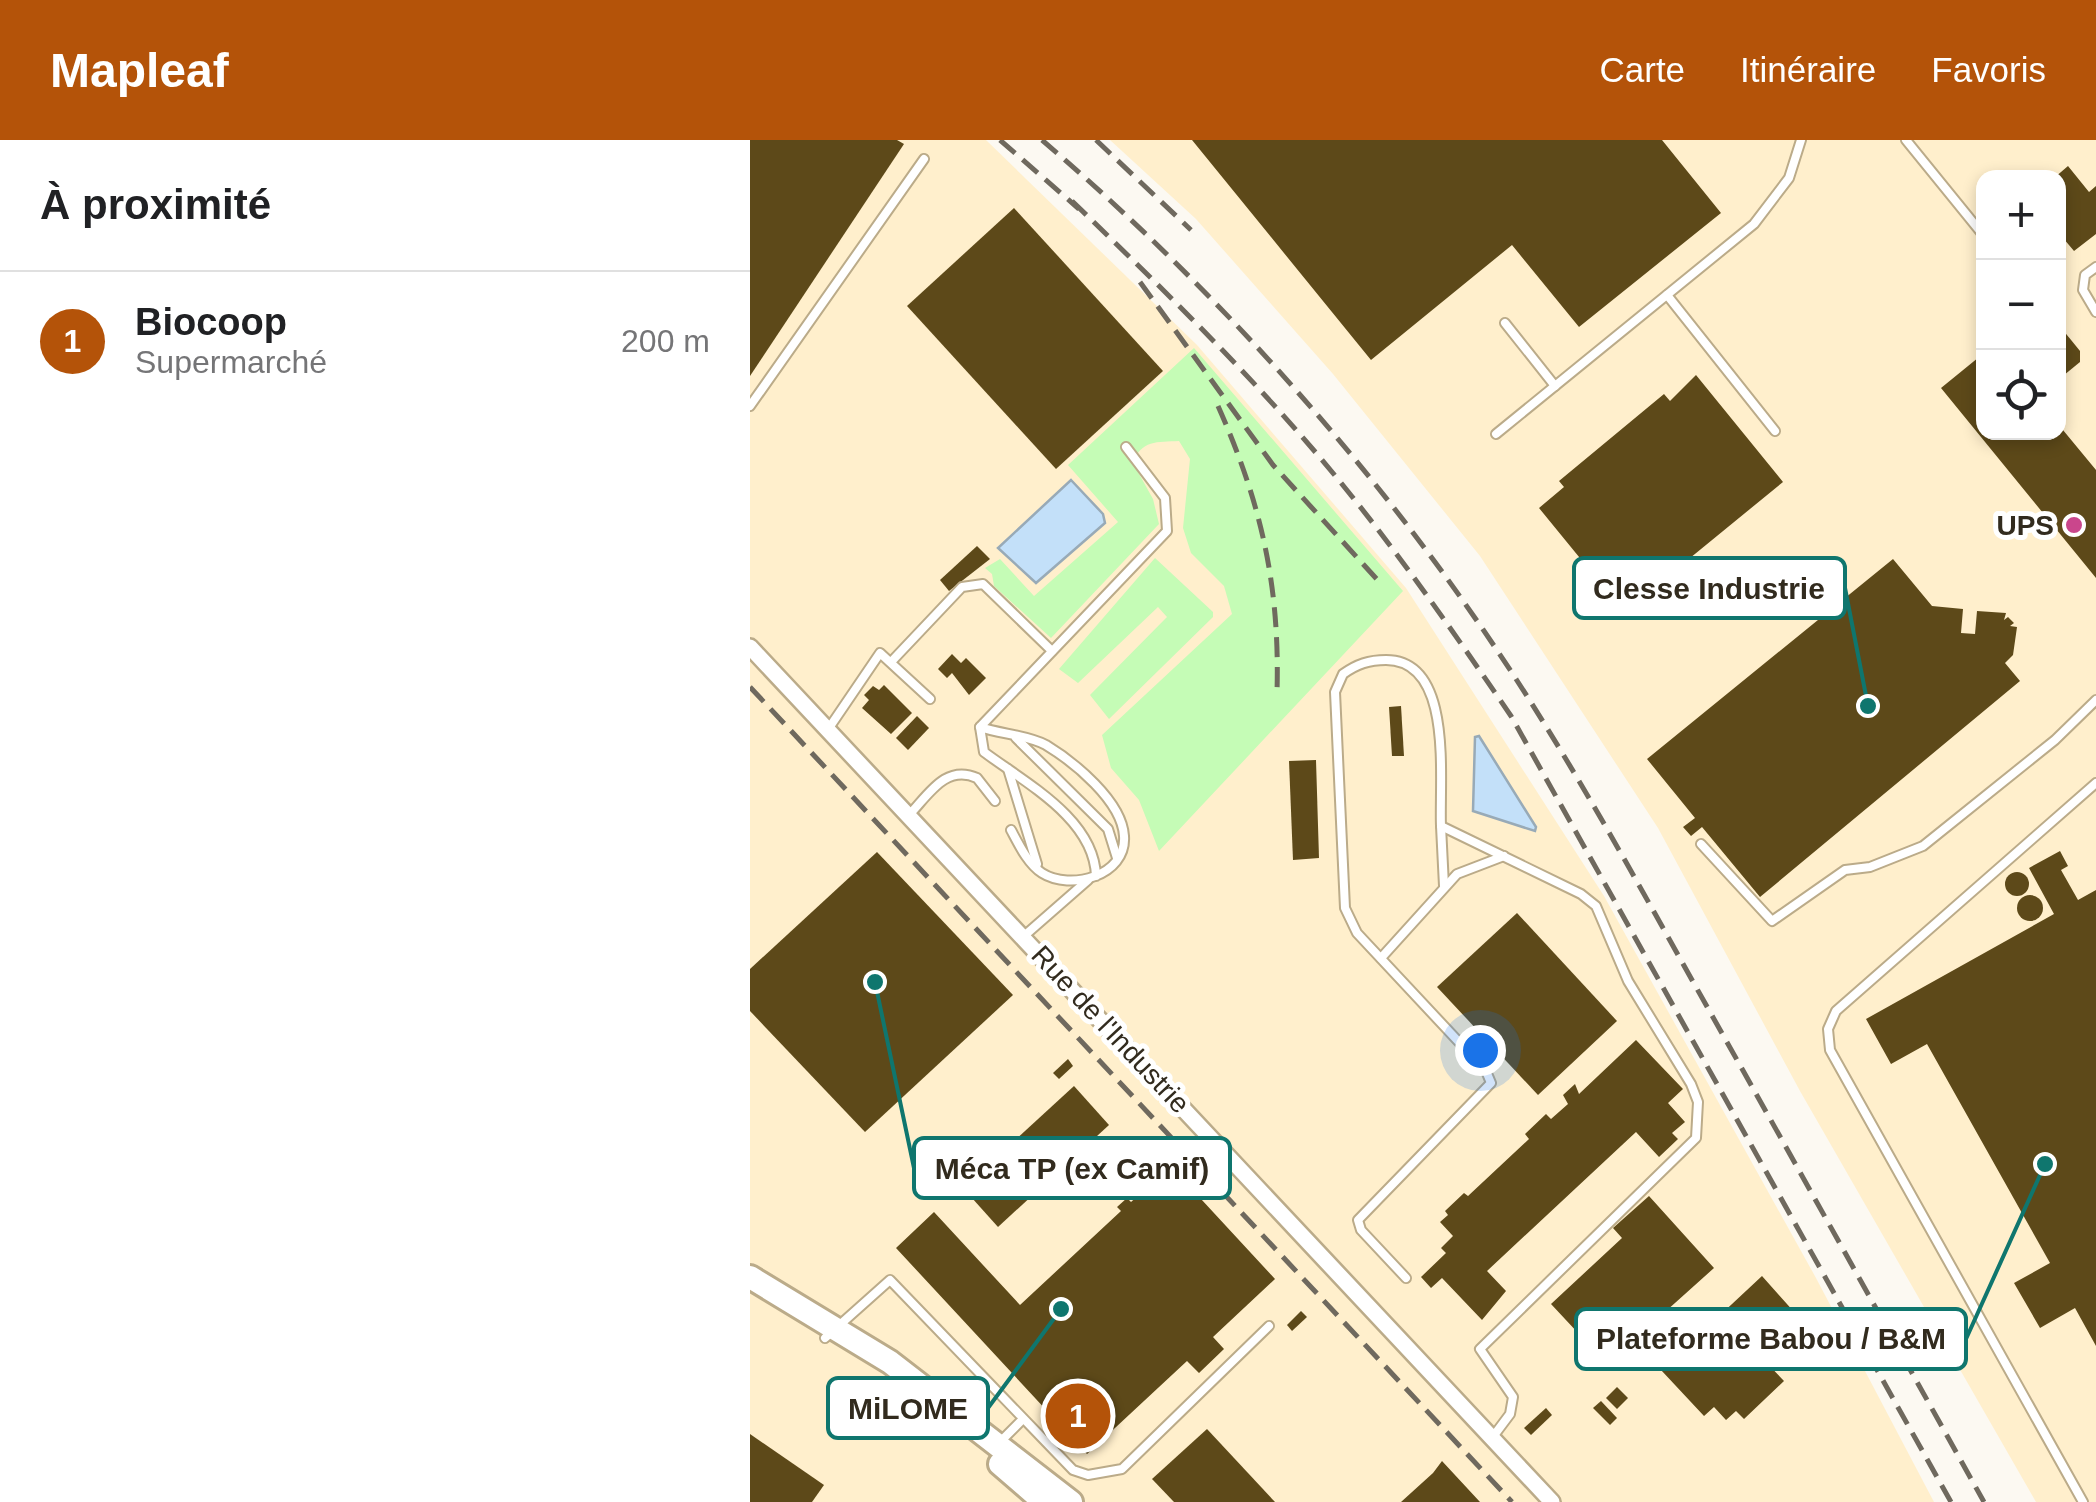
<!DOCTYPE html>
<html lang="fr">
<meta charset="utf-8">
<style>
body{margin:0;font-family:Helvetica,sans-serif;background:#f6f6f6;color:#202124}
.controls{position:absolute;right:30px;top:30px;display:grid;overflow:hidden;border-radius:20px;box-shadow:0 5px 15px #0003}
.controls button{width:90px;height:90px;display:grid;place-items:center;padding:0;border:0;border-bottom:2px solid #e0e0e0;background:#fff;color:#202124;font:50px sans-serif}
.you{position:absolute;left:730px;top:910px;width:35px;height:35px;margin:-25px;border:8px solid #fff;border-radius:50%;background:#1a73e8;box-shadow:0 0 0 15px #1a73e833}
.badge{display:grid;place-items:center;width:65px;height:65px;border-radius:50%;background:#b45309;color:#fff;font-size:32px;font-weight:700}
.pin{position:absolute;translate:-50% -50%;border:5px solid #fff;box-shadow:0 2px 10px #0006}
.list{margin:0;padding:0;list-style:none}
h2{display:flex;justify-content:space-between;align-items:center;height:130px;margin:0;padding:0 40px;font-size:42px}
h2 small{font-size:32px;font-weight:400;color:#757577}
.list li{display:grid;grid-template-columns:65px 1fr auto;gap:30px;align-items:center;box-sizing:border-box;height:140px;padding:0 40px;border-top:2px solid #e0e0e0}
.list b{display:block;font-size:38px;white-space:nowrap}
.list p{margin:0;font-size:32px;white-space:nowrap;color:#757577}
.list em{font-size:32px;font-style:normal;color:#757577}
.icon{flex:none;width:55px;height:55px;fill:none;stroke:currentColor;stroke-width:2;stroke-linecap:round;stroke-linejoin:round}
.map{position:relative;flex:none;width:1346px;height:1362px;overflow:hidden}
header{display:flex;align-items:center;gap:60px;box-sizing:border-box;height:140px;padding:0 50px;background:#b45309;color:#fff}
header strong{font-size:48px}
nav{display:flex;gap:55px;margin-inline-start:auto;font-size:35px}
main{display:flex}
aside{flex:1;background:#fff}
.map>svg:first-child{display:block}
.built{fill:#ffefcc;fill-rule:evenodd}
.green{fill:#c5fcb6}
.water{fill:#c3e0f9;stroke:#98aab7;stroke-width:2.5}
.building{fill:#5d4919}
.lines{fill:none;stroke-linecap:round;stroke-linejoin:round}
.service-casing{stroke:#bbab89;stroke-width:12}
.minor-casing{stroke:#bbab89;stroke-width:20}
.secondary-casing{stroke:#bbab89;stroke-width:28}
.service{stroke:#fff;stroke-width:8}
.minor{stroke:#fff;stroke-width:15}
.secondary{stroke:#fff;stroke-width:22}
.rail{stroke:#6f695e;stroke-width:5;stroke-dasharray:20 10;stroke-linecap:butt}
.poi-dot{fill:#ca468c;stroke:#fff;stroke-width:4}
.labels{text-anchor:middle;stroke-width:10;stroke-linejoin:round;paint-order:stroke}
.poi-label{font-size:28px;font-weight:bold;fill:#322b1e;stroke:#fff;text-anchor:end}
.street-label{font-size:28px;fill:#322b1e;stroke:#fff}
.leader{fill:none;stroke:#0f766e;stroke-width:4}
.callout-dot{fill:#0f766e;stroke:#fff;stroke-width:4}
.callout{fill:#fff;stroke:#0f766e;stroke-width:4}
.callout-label{font-size:30px;text-anchor:middle;font-weight:bold;fill:#322b1e}
</style>
<header>
<strong>Mapleaf</strong>
<nav><a>Carte</a><a>Itinéraire</a><a>Favoris</a></nav>
</header>
<main>
<aside>
<h2>À proximité<small></small></h2>
<ul class="list">
<li><span class="badge">1</span><div><b>Biocoop</b><p>Supermarché</p></div><em>200 m</em></li>
</ul>
</aside>
<div class="map">
<svg width="1346" height="1362" viewBox="0 0 1346 1362">
<rect width="100%" height="100%" fill="#fcf9f2"/>
<g class="built">
<polygon points="0,0 236,0 447,205 656,448 854,756 1066,1138 1184,1362 0,1362"/>
<path d="M360 0H1346V1362H1286L1050 951 908 688 730 416 583 234 446 79ZM1234 38H1308V292H1234Z"/>
</g>
<g class="green">
<path d="M444 208 653 451 409 711 389 660 361 628 352 595 482 474 474 446 441 413 433 388 440 319 429 301C407 302 391 300 383 323L403 359 409 384 301 498 244 446 242 434 235 428 250 419 284 456 368 382 318 325Z"/>
<polygon points="405,418 463,472 463,477 359,579 340,555 417,477 408,467 328,543 309,529"/>
</g>
<g class="water">
<polygon points="321,340 353,374 355,383 286,443 248,408"/>
<polygon points="729,596 786,687 785,691 723,671 725,597"/>
</g>
<g class="building">
<polygon points="0,0 147,0 154,4 0,236"/>
<polygon points="442,0 912,0 971,73 829,187 762,105 621,220"/>
<polygon points="1318,26 1339,52 1346,46 1346,94 1324,111 1308,92 1308,38 1304,38"/>
<polygon points="264,68 413,231 306,329 157,166"/>
<polygon points="1308,184 1330,211 1330,222 1308,240"/>
<polygon points="1234,213 1234,292 1308,292 1308,284 1346,330 1346,438 1191,248"/>
<polygon points="946,235 1033,342 874,472 789,368 814,347 809,341 914,254 920,261"/>
<polygon points="227,406 240,419 199,451 190,440"/>
<polygon points="1143,419 1182,466 1213,469 1211,493 1225,494 1227,471 1256,473 1254,480 1258,477 1264,483 1260,486 1267,487 1263,515 1255,523 1270,541 1010,757 952,687 941,696 933,687 945,678 897,619"/>
<polygon points="202,514 211,523 216,518 236,538 219,555 202,533 197,538 188,529"/>
<polygon points="134,545 162,573 141,594 112,568 119,560 114,555 123,546 129,550"/>
<polygon points="651,566 654,616 642,616 639,567"/>
<polygon points="167,576 179,588 158,610 146,598"/>
<polygon points="566,620 569,718 543,720 539,621"/>
<polygon points="1310,711 1318,726 1311,730 1328,760 1346,750 1346,1206 1325,1168 1290,1188 1264,1143 1300,1123 1177,904 1141,924 1116,879 1304,774 1279,728"/>
<polygon points="127,712 263,855 115,992 0,871 0,829"/>
<circle cx="1267" cy="744" r="12"/>
<circle cx="1280" cy="768" r="13"/>
<polygon points="767,773 867,881 788,955 687,847"/>
<polygon points="886,900 933,949 918,963 935,982 922,993 928,999 909,1017 886,992 737,1131 756,1151 732,1180 692,1138 681,1148 671,1137 696,1113 691,1108 703,1096 690,1082 698,1075 695,1071 714,1053 718,1056 779,999 775,994 796,974 801,979 818,964 813,955 825,944 829,954"/>
<polygon points="318,919 323,926 309,939 303,933"/>
<polygon points="324,946 359,985 248,1087 213,1048"/>
<polygon points="408,1038 426,1057 439,1046 525,1139 463,1197 474,1209 449,1233 437,1221 337,1314 146,1108 184,1072 270,1165 371,1071 367,1067 377,1058 381,1062"/>
<polygon points="899,1056 964,1128 857,1224 801,1164 872,1098 863,1088"/>
<polygon points="1012,1136 1054,1183 1014,1220 1034,1241 994,1279 986,1271 976,1280 964,1267 954,1276 911,1230 920,1221 910,1209 940,1180 952,1192"/>
<polygon points="551,1171 557,1177 542,1191 537,1185"/>
<polygon points="867,1247 878,1258 867,1269 856,1258"/>
<polygon points="851,1261 867,1278 860,1285 843,1268"/>
<polygon points="796,1268 802,1275 781,1295 774,1288"/>
<polygon points="457,1289 525,1362 424,1362 402,1339"/>
<polygon points="0,1294 74,1345 62,1362 0,1362"/>
<polygon points="692,1321 730,1362 651,1362 683,1333"/>
</g>
<g class="lines">
<defs>
<g id="service">
<polyline points="1156,0 1234,96"/>
<polyline points="1346,127 1335,135 1333,150 1346,172"/>
<polyline points="917,155 1025,291"/>
<polyline points="755,183 805,246"/>
<polyline points="0,266 174,19"/>
<polyline points="746,294 1004,84 1039,38 1051,0"/>
<polyline points="141,522 212,447 233,444 302,511"/>
<polyline points="230,587 417,391 415,358 376,307"/>
<polyline points="79,588 130,513 180,559"/>
<polyline points="266,598 358,689 367,718"/>
<polyline points="258,629 287,724"/>
<path d="M160 674C179 654 196 624 227 638L245 661"/>
<polyline points="691,686 694,746"/>
<path d="M261 690C269 705 278 724 292 733 320 751 377 736 374 696 372 661 324 622 296 605 278 595 250 594 230 587L234 612C277 644 344 679 346 736"/>
<polyline points="951,704 1022,781 1095,730 1120,727 1173,706 1305,600 1346,560"/>
<polyline points="274,796 338,740"/>
<polyline points="631,818 707,734 754,716"/>
<path d="M656 1138 611 1090 608 1080 741 943 736 931 607 793 595 768 585 552 593 534C607 524 619 520 636 520 704 520 689 639 691 686L831 754 846 766 878 841 941 944 948 962 946 998 730 1209 763 1257 760 1274 742 1298"/>
<polyline points="75,1198 140,1140 323,1330 338,1335 372,1329 519,1186"/>
<polyline points="249,1303 273,1279"/>
<polyline points="1333,1362 1080,910 1078,889 1086,871 1346,643"/>
</g>
<polyline id="minor" points="0,507 802,1362"/>
<g id="secondary">
<polyline points="0,1137 140,1222 321,1362"/>
<polyline points="250,1324 294,1362"/>
</g>
</defs>
<use href="#service" class="service-casing"/>
<use href="#minor" class="minor-casing"/>
<use href="#secondary" class="secondary-casing"/>
<use href="#service" class="service"/>
<use href="#minor" class="minor"/>
<use href="#secondary" class="secondary"/>
<g class="rail">
<polyline points="250,0 329,69"/>
<path d="M292 0C472 154 637 340 766 539 836 647 897 760 960 872 1052 1035 1143 1199 1234 1362"/>
<polyline points="346,0 441,90"/>
<path d="M322 61C418 154 516 249 600 354 657 425 709 500 761 576L1201 1362"/>
<polyline points="390,142 523,325 633,446"/>
<path d="M468 266C511 363 530 445 527 552"/>
<polyline points="0,547 762,1362"/>
</g>
</g>
<circle class="poi-dot" cx="1324" cy="385" r="10"/>
<g class="labels">
<g class="poi-label">
<text x="1304" y="395">UPS</text>
</g>
<g class="street-label">
<text transform="translate(361 889) rotate(47)" y="10">Rue de l'Industrie</text>
</g>
</g>
<path class="leader" d="M1118 566L1095 448M125 842L164 1028M1295 1024L1216 1199M311 1169L238 1268"/>
<g class="callout-dot">
<circle cx="1118" cy="566" r="10"/>
<circle cx="125" cy="842" r="10"/>
<circle cx="1295" cy="1024" r="10"/>
<circle cx="311" cy="1169" r="10"/>
</g>
<g class="callout">
<rect x="824" y="418" width="271" height="60" rx="10"/>
<rect x="164" y="998" width="316" height="60" rx="10"/>
<rect x="826" y="1169" width="390" height="60" rx="10"/>
<rect x="78" y="1238" width="160" height="60" rx="10"/>
</g>
<g class="callout-label">
<text x="959" y="459">Clesse Industrie</text>
<text x="322" y="1039">Méca TP (ex Camif)</text>
<text x="1021" y="1209">Plateforme Babou / B&amp;M</text>
<text x="158" y="1279">MiLOME</text>
</g>
</svg>
<div class="controls">
<button>+</button>
<button>−</button>
<button><svg class="icon" aria-label="locate" viewBox="0 0 24 24"><circle cx="12" cy="12" r="6"/><path d="M12 2v4M12 18v4M2 12h4M18 12h4"/></svg></button>
</div>
<div class="you"></div>
<div class="pin badge" style="left:328px;top:1276px">1</div>
</div>
</main>
